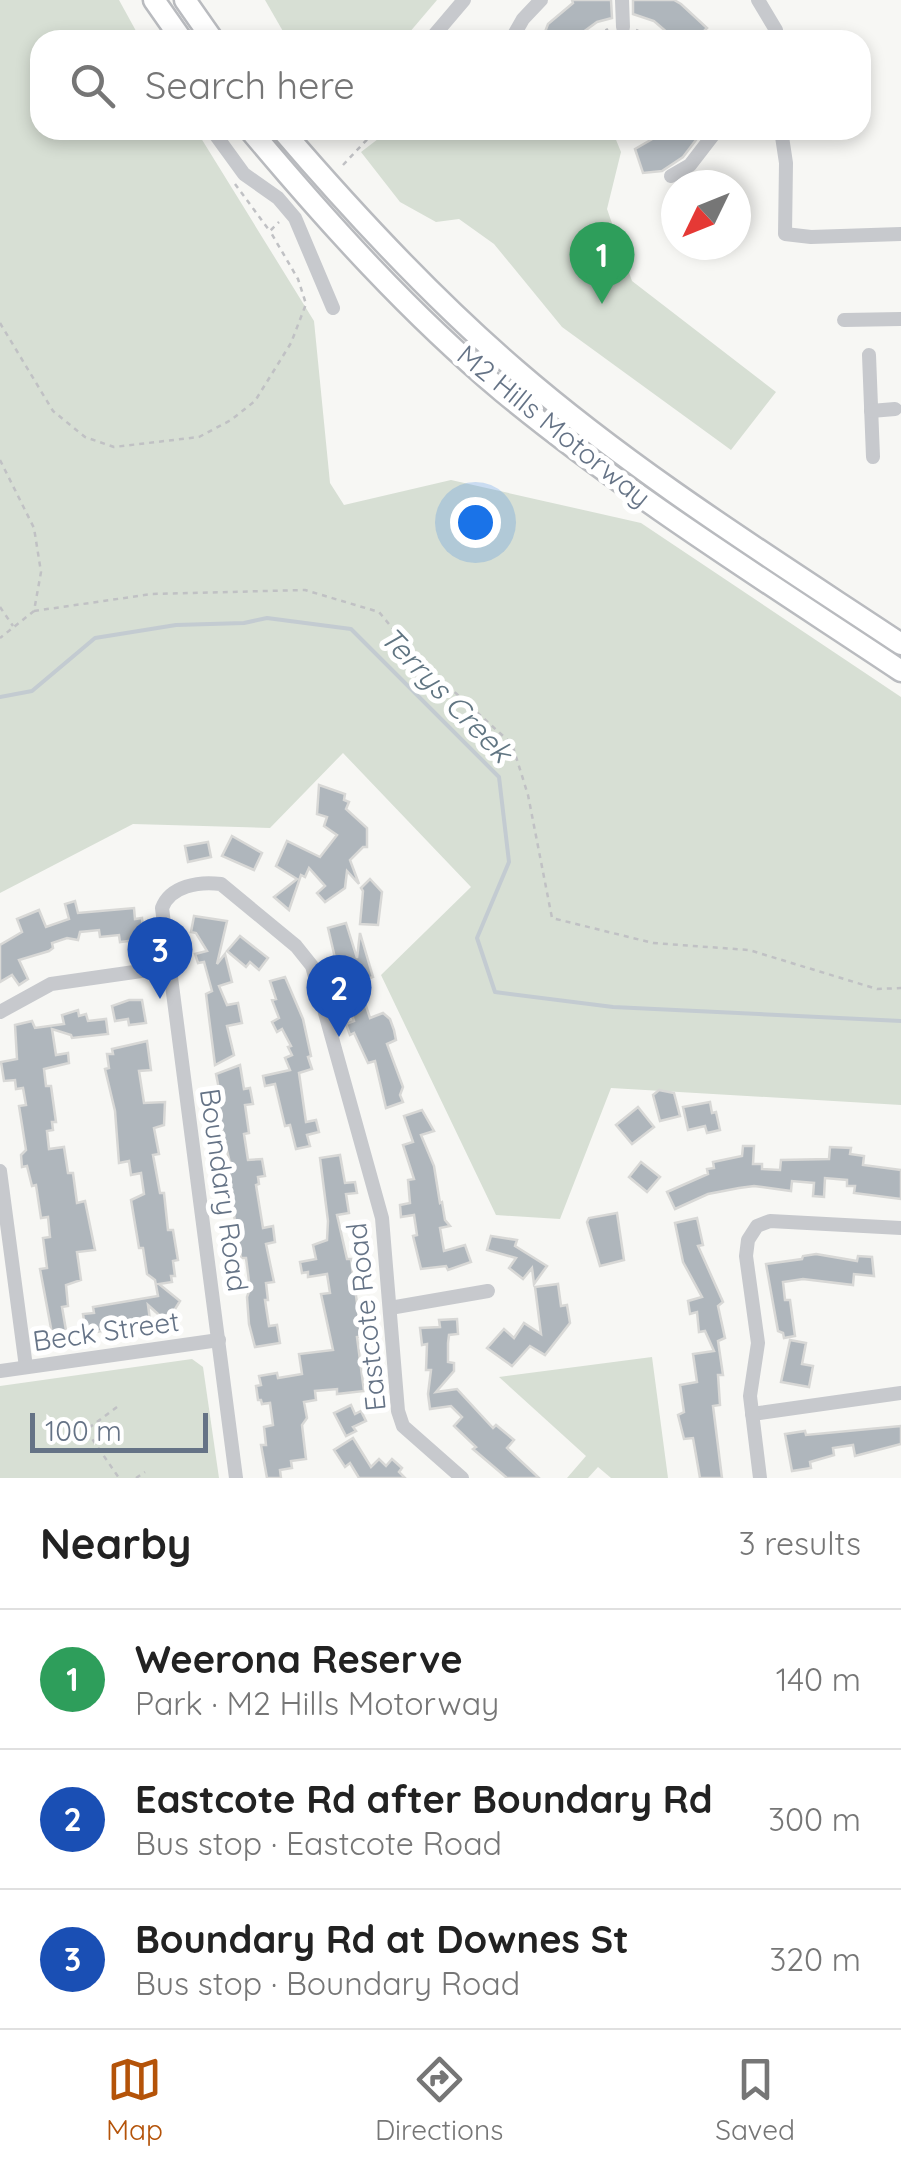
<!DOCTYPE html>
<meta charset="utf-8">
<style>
body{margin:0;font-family:Quicksand,sans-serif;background:#f6f6f6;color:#222}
.compass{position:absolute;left:661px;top:170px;width:90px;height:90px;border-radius:50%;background:#fff;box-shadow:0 5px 15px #0003;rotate:227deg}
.scale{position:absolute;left:30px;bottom:25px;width:178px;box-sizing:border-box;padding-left:10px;border:5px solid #657386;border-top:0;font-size:28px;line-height:35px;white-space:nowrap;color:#657386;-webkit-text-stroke:8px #fff;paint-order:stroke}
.you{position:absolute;left:475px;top:522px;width:35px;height:35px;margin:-25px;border:8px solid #fff;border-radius:50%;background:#1a73e8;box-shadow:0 0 0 15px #1a73e833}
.badge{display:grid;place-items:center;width:65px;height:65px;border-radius:50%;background:#b45309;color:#fff;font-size:32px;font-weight:700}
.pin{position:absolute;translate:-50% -82px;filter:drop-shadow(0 2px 5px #0008)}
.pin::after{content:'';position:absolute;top:52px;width:35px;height:30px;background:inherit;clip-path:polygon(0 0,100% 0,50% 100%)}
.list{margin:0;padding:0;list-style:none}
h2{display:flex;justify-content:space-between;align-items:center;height:130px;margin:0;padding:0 40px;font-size:42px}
h2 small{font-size:32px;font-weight:400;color:#767676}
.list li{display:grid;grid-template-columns:65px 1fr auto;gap:30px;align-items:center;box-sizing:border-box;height:140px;padding:0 40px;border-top:2px solid #e0e0e0}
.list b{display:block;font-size:38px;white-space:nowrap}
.list p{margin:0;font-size:32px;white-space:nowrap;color:#767676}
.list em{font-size:32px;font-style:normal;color:#767676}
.icon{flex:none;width:55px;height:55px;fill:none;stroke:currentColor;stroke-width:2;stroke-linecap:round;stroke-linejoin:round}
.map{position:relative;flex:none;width:901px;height:1478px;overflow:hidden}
.search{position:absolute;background:#fff;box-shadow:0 5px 15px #0003;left:30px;right:30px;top:30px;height:110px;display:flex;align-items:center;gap:25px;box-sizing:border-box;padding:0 35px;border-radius:30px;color:#767676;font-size:38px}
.sheet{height:550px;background:#fff}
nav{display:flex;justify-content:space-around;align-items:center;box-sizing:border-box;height:140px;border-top:2px solid #e0e0e0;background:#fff;font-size:28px;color:#767676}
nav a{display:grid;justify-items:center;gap:5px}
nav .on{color:#b45309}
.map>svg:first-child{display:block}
.green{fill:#d7dfd4}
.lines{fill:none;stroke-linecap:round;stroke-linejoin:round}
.stream{stroke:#c3cbd1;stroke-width:4}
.building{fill:#afb6bc;stroke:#d8d8d6;stroke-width:2.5}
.highway-casing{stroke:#b9bbbf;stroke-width:25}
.path{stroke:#c0c1c4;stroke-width:2.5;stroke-dasharray:5 5;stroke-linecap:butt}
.minor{stroke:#c7c9cd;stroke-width:14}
.highway{stroke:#fff;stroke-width:20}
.labels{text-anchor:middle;stroke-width:10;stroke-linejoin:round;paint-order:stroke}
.street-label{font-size:28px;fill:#657386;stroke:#fff}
.water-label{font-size:30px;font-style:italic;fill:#607582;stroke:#fff}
</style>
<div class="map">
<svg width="901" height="1478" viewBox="0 0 901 1478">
<rect width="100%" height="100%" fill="#f7f7f4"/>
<g class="green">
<polygon points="0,0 119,0 141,40 40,40 40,130 196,130 314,321 330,483 344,505 451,480 641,523 901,697 901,1105 611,1088 560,1219 496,1215 381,975 471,887 343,753 270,828 133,824 0,893"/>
<polygon points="265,0 437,0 403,40 288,40"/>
<polygon points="383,130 612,130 621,152 607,209 632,281 776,392 731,450 562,327 494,244 459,219 436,222 400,202 361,152 378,139"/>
<polygon points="652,1357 668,1478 611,1478 598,1467 588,1478 567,1478 586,1456 499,1377"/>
<polygon points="192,1359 203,1367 219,1478 0,1478 0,1386"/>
</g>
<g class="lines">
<polyline class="stream" points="0,697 32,691 95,638 176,625 244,623 267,618 351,629 499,777 509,862 477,938 495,992 613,1007 901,1021"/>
</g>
<g class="building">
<polygon points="572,0 611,0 612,18 597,22 579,35 585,40 542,40 548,24 573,3"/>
<polygon points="633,0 674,0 681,4 707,28 705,30 711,40 676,40 654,21 633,14"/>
<polygon points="668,130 702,132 683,157 662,171 643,173 635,149"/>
<polygon points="319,785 345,794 344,800 349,802 346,809 367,828 367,847 363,847 350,860 359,884 347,871 345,888 325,902 317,893 325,886 309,868 305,877 301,875 289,910 274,897 297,879 276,866 287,841 320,857 337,835 324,826 327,817 317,814"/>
<polygon points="232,836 262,853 254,870 222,856"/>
<polygon points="208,842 211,857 188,862 185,846"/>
<polygon points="370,879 382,892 378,925 360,924 363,891 361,888"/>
<polygon points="75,901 78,913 134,908 135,919 142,918 143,929 136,930 137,940 120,942 119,935 100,937 99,930 80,932 78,940 67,938 52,943 53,948 49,951 19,960 28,979 19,985 12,975 0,982 0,945 22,932 17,919 39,910 46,927 69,919 65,904"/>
<polygon points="194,916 227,921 217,964 225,954 232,982 219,986 227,1005 238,1003 242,1023 227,1026 234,1055 215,1065 206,994 212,991 204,962 198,963 195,954 207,951 196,933 191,932"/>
<polygon points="346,923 357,958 360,933 373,977 364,980 369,994 363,997 370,1018 383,1013 390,1019 394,1030 396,1040 387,1044 403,1087 400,1095 403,1102 386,1108 375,1061 368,1063 354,1033 350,1035 346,1024 354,1021 344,990 355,986 348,964 329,970 326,961 335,958 328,928"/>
<polygon points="240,936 268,958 259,970 250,962 246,967 227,951"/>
<polygon points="285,977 303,1019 311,1056 308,1057 312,1069 299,1073 306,1122 316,1120 319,1132 307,1135 310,1146 296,1149 290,1125 285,1126 275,1084 265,1086 263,1076 290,1070 285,1058 292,1055 288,1047 291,1046 282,1029 277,1032 272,1022 279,1018 272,1000 276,999 270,981"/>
<polygon points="129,1000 142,1000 146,1023 129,1025 128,1019 115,1021 112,1006"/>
<polygon points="78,1010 79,1016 86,1014 88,1021 106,1019 108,1034 72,1038 71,1035 52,1029 56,1055 68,1053 69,1063 44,1069 46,1086 51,1086 56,1122 52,1122 53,1130 47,1131 49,1149 64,1147 68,1173 73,1173 77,1203 85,1201 95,1250 77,1252 81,1280 66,1285 68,1306 62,1307 67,1336 53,1339 40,1269 47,1268 43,1238 50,1237 48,1217 41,1218 36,1185 32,1186 27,1166 22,1167 21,1155 26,1150 19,1106 26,1105 23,1088 16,1089 15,1080 4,1081 1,1062 17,1059 15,1025 32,1021 35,1028 64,1024 62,1015"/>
<polygon points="147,1041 151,1070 139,1071 144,1103 165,1102 164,1125 154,1128 159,1154 153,1155 160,1193 164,1193 168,1230 173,1230 178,1260 173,1261 175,1276 171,1276 172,1282 159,1284 180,1301 167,1322 148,1305 150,1320 107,1324 107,1330 86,1334 83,1314 94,1313 93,1307 158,1296 155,1280 147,1274 143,1248 139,1248 131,1200 144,1194 141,1173 131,1175 129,1161 119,1163 115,1111 105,1069 109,1068 107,1054 113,1054 112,1049"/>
<polygon points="240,1065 244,1089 250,1088 253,1104 245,1105 249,1133 244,1134 248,1160 262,1159 265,1176 258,1177 259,1184 256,1185 263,1228 273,1226 275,1242 266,1244 274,1282 266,1283 268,1300 265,1300 269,1326 277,1325 280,1343 255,1347 249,1324 247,1297 250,1289 246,1258 241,1258 228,1178 224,1178 223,1168 230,1163 216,1105 220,1104 220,1094 216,1074"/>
<polygon points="659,1090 674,1093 680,1116 660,1121 653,1095"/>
<polygon points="710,1102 712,1113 716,1112 720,1130 707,1133 705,1126 688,1130 683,1107"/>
<polygon points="638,1107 654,1127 632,1144 616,1125"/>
<polygon points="422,1110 434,1131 421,1135 434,1166 440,1203 442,1202 445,1220 450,1226 440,1228 444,1251 465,1245 471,1262 448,1270 446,1266 421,1269 413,1236 417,1235 414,1215 401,1217 400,1205 410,1203 408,1180 414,1179 403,1145 413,1142 404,1116"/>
<polygon points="743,1146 754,1146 753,1164 762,1164 762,1169 780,1170 781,1160 829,1159 830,1147 851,1148 850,1154 864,1156 863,1165 901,1170 901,1199 854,1193 855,1186 847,1186 847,1180 825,1178 824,1197 813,1196 814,1183 792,1181 791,1191 754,1186 739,1188 708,1194 675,1209 667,1192 708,1174 707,1169 714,1168 713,1162 742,1156"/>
<polygon points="340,1155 345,1183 355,1182 357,1193 346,1194 349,1213 337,1215 347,1259 351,1259 360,1325 363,1325 365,1336 357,1337 364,1391 337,1394 337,1389 315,1391 316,1400 304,1402 307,1418 302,1425 306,1459 291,1461 292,1468 280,1470 281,1478 267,1478 261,1445 266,1445 264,1427 273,1425 270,1403 262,1404 261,1400 258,1400 256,1386 261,1385 259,1376 277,1373 278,1378 302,1374 299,1354 333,1350 321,1294 330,1293 327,1274 308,1277 308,1272 302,1273 300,1262 316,1259 313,1245 327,1240 328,1221 320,1158"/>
<polygon points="641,1162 660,1177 647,1192 629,1177"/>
<polygon points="617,1213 624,1260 600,1266 587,1222 589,1218"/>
<polygon points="697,1218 703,1245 698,1246 723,1302 718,1306 725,1338 718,1341 723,1375 718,1375 720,1405 713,1406 722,1478 700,1478 693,1438 684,1439 678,1415 684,1412 680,1385 697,1382 693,1354 714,1351 705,1331 699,1332 697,1312 690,1314 688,1301 702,1297 683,1262 675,1223"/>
<polygon points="491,1236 517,1240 515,1246 547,1266 534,1284 532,1268 523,1279 509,1268 516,1258 487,1250"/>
<polygon points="816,1254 857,1261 858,1256 872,1257 874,1276 854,1274 853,1285 803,1279 783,1282 785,1300 790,1300 795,1336 784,1338 783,1333 778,1331 766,1264 802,1259 803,1256"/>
<polygon points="558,1284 561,1306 567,1305 570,1323 545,1355 530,1346 512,1366 487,1348 504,1329 514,1338 524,1323 541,1334 535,1287"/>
<polygon points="457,1319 458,1334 449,1335 448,1343 448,1362 454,1363 454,1371 436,1392 457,1389 493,1428 496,1425 514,1440 507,1448 539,1478 507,1478 473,1449 476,1447 454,1426 462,1417 451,1406 430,1409 428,1394 431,1370 426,1370 427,1344 422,1345 420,1328 440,1327 439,1320"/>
<polygon points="790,1340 806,1343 802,1364 813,1366 809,1387 781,1382"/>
<polygon points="351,1405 355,1414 361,1411 366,1421 353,1427 356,1431 346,1436 334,1413"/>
<polygon points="901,1426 901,1444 855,1456 853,1445 833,1448 834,1455 810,1462 811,1468 792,1471 785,1434 805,1431 806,1435"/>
<polygon points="353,1438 371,1467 379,1459 386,1466 392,1459 402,1468 399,1472 405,1478 359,1478 350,1463 345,1467 334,1450"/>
</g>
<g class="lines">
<defs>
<g id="highway">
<polyline points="154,0 182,40"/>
<polyline points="185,0 213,40"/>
<path d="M250 130C328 223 410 314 503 392 628 495 766 581 901 671"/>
<path d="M282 130C355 215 431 297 516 370 635 473 770 557 901 644"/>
</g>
</defs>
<use href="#highway" class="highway-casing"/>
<g class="path">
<polyline points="636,30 658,40"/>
<polyline points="588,40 608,29"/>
<polyline points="633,139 651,130"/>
<polyline points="343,165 376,130"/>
<polyline points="235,184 269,230"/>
<polyline points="0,323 53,411 85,437 114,447 199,437 231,420 255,401 291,343 306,304 298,279 270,231 279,222"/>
<polyline points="0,460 34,528 41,572 34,611 0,638"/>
<polyline points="0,607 13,626"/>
<polyline points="34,611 152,594 305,590 379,612 418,659 512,744 528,795 552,918 653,943 749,950 877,989 901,988"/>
<polyline points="117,1407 86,1430 119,1478"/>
<polyline points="136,1478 145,1472"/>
</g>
<g class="minor">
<polyline points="622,0 623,27"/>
<polyline points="758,0 776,30 777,40"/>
<polyline points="430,40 464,0"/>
<polyline points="511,40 523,19 541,0"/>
<polyline points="212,130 244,174 278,198 295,218 333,308"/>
<polyline points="781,130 786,163 785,234 811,237 901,234"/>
<polyline points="671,176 690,165 717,130"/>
<polyline points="844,320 901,319"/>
<polyline points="869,355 873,457"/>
<polyline points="871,411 895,409"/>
<polyline points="0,1012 51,984 169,967"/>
<polyline points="0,1171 26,1367"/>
<polyline points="390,1308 488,1291"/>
<polyline points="0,1371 219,1340"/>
<polyline points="752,1414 901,1393"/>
<path d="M236 1478 162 908C170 886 199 881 221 884L296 946 312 966 382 1218 398 1411 403 1426 462 1478"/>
<polyline points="760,1478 750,1396 758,1343 746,1256 748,1240 757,1226 770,1221 901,1228"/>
</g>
<use href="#highway" class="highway"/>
</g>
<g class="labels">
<g class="street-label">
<text transform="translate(554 426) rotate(39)" y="10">M2 Hills Motorway</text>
<text transform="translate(224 1190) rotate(82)" y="10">Boundary Road</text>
<text transform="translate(366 1317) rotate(-96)" y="10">Eastcote Road</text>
<text transform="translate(106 1331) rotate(-8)" y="10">Beck Street</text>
</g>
<g class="water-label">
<text transform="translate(446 695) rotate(46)" y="10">Terrys Creek</text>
</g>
</g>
</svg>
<svg class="compass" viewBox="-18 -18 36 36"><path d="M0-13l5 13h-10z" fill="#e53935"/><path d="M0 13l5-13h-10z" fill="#767676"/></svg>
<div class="scale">100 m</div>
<div class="you"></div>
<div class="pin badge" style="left:602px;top:304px;background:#2e9e5b">1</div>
<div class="pin badge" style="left:339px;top:1037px;background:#1a4fb4">2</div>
<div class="pin badge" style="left:160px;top:999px;background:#1a4fb4">3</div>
<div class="search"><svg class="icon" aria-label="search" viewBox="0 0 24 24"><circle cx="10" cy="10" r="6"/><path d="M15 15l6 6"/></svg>Search here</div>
</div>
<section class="sheet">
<h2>Nearby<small>3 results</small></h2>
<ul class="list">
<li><span class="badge" style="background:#2e9e5b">1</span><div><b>Weerona Reserve</b><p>Park · M2 Hills Motorway</p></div><em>140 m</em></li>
<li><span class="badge" style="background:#1a4fb4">2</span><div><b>Eastcote Rd after Boundary Rd</b><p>Bus stop · Eastcote Road</p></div><em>300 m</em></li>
<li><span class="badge" style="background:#1a4fb4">3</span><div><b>Boundary Rd at Downes St</b><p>Bus stop · Boundary Road</p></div><em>320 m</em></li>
</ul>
</section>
<nav>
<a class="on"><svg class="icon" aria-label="map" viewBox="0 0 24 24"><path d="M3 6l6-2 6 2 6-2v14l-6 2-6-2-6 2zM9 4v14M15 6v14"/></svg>Map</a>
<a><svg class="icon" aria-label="directions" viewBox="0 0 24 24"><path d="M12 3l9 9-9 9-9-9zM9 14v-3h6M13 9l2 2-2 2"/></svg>Directions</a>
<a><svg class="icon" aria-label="saved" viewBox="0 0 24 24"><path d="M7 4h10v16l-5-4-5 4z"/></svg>Saved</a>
</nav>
